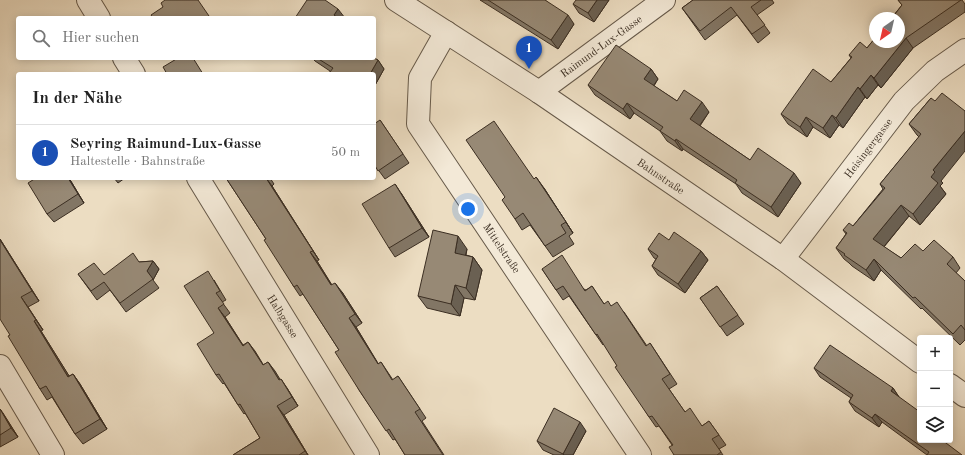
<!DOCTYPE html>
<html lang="de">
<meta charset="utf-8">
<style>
body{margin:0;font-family:"Old Standard TT",serif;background:#f2f2f2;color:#222}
.controls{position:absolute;right:12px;bottom:12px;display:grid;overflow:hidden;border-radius:4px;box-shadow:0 2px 10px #0003}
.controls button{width:36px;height:36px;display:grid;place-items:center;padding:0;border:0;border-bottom:1px solid #e0e0e0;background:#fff;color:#222;font:20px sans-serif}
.compass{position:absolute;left:869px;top:12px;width:36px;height:36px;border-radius:50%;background:#fff;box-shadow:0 2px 10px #0003;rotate:214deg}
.you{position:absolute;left:468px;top:209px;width:14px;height:14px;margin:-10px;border:3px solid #fff;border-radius:50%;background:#1a73e8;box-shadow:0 0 0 6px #1a73e833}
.badge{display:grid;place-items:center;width:26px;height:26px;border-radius:50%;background:#b45309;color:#fff;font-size:13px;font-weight:700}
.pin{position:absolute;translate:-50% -33px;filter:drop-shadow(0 1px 2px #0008)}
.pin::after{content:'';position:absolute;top:21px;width:14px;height:12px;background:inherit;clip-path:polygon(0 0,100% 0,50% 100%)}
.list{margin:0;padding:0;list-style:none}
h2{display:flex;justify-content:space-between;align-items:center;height:52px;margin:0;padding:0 16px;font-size:17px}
h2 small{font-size:13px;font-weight:400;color:#767676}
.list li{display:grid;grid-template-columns:26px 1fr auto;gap:12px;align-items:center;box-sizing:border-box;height:56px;padding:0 16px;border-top:1px solid #e0e0e0}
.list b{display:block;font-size:15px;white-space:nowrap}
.list p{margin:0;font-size:13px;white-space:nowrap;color:#767676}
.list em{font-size:13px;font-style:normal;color:#767676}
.icon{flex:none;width:22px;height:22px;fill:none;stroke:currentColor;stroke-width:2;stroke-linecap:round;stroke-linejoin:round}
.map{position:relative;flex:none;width:965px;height:455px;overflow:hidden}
.search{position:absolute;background:#fff;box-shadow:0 2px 10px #0003;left:16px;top:16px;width:360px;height:44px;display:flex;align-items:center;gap:10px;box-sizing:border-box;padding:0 14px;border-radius:4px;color:#767676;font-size:15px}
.panel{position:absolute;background:#fff;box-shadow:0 2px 10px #0003;left:16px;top:72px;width:360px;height:108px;border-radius:4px}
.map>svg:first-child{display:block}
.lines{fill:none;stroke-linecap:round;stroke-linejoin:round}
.minor-casing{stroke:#675a4a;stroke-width:24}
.minor{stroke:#f3e9d7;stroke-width:22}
.wall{fill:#827665;stroke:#3b2e22}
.shaded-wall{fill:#6a6052;stroke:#3b2e22}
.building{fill:#978975;stroke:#3b2e22}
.labels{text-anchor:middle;stroke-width:4;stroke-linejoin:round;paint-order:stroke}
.street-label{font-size:11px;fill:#3b2e22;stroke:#f3e9d7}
</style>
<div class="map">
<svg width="965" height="455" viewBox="0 0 965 455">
<rect width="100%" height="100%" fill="#ecddc2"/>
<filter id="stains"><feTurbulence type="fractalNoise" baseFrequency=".005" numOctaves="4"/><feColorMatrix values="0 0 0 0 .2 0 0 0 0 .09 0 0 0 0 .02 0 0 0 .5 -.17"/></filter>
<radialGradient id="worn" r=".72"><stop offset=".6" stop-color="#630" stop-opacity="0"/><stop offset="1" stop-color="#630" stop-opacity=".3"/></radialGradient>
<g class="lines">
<defs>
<g id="minor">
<polyline points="88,0 99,18"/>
<polyline points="396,0 539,92 783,259 920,362"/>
<polyline points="446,32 420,78 418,124 640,455"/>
<polyline points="124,58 134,74"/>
<polyline points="539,92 664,0"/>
<polyline points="198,178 368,455"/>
<polyline points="783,259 904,101 935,71 965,50"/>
<polyline points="0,366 53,455"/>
<polyline points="950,385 965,396"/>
</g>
</defs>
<use href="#minor" class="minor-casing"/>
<use href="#minor" class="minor"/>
</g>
<g class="wall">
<polygon points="480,0 545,0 574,24 558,49"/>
<polygon points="609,0 594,22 579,13 573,4"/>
<polygon points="693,0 772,0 774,3 757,15 770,33 758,43 737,15 705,40 682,8"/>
<polygon points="898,0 962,0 965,4 965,12 913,48 881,88 878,85 867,99 865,97 843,128 839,125 830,138 813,127 807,137 788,124 781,114 831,82 851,58 849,55 867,48 902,5"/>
<polygon points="312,58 374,58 378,60 384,69 374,87 374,74 331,74 330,72 330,71 315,61"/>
<polygon points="651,69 658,79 654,86 677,101 709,112 700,126 750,160 801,183 778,217 742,193 736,184 683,149 682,151 667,141 660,131 634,113 630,119 595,95 588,85"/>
<polygon points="931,98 941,181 943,183 940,186 946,194 920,225 909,216 884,247 901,258 923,251 953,257 960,268 956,273 965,281 965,340 960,345 922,308 921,309 881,270 874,281 852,266 849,263 844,259 836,248 846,234 843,230 853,226 883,189 880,184 919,137 917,135 909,124"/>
<polygon points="380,120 409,163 385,179 374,164"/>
<polygon points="69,178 84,203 54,222 47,214"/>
<polygon points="114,178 125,178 118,183"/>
<polygon points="226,178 270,178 274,184 272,186 319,260 317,261 332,285 342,292 362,323 356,327 378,364 381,362 393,380 398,376 426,418 422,421 444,455 405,455 395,439 393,440 359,390 339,350 303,294 300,296 294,287 266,239"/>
<polygon points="534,179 544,188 573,233 569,236 574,244 553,257 530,225 522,230 515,219"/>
<polygon points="401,193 429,237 395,257 389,248"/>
<polygon points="0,239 39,301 28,307 43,330 41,331 69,376 73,374 80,384 107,429 83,444 75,434 52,397 47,400 40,389 10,335"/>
<polygon points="669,240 701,251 708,260 685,293 658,275 652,266 656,259 654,258 648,249"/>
<polygon points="467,249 466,255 473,257 482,270 475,300 464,298 460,316 427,308 418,296"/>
<polygon points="153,261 159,269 153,280 159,288 126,312 110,290 97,300 78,274 104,275 139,262"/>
<polygon points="542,269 586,290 592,286 604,304 611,306 624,312 647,346 650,343 677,384 669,389 685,412 702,426 709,421 726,445 719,449 723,455 674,455 672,445 659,426 656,427 649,417 604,344 603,345 569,296 563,300"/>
<polygon points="214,280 226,300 222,302 230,313 225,317 243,345 248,342 263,365 268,362 280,380 287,388 298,406 284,415 308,455 233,455 260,438 245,413 244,414 238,405 224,383 223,384 216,375 214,333"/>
<polygon points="717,286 744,324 727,336 700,298"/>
<polygon points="814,368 893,388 899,397 920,440 942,440 927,455 882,422 879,427 855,411 849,402 851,398 820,377"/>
<polygon points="0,409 18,437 0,447"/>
<polygon points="586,431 573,455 554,455 543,450 537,441"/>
</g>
<g class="shaded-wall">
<polygon points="597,0 609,0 594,22 588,13"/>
<polygon points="338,9 345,18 336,18 334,15"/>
<polygon points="568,15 574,24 558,49 551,40"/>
<polygon points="906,38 913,48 881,88 874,78"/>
<polygon points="378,60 384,69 374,87 374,74 370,74"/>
<polygon points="651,69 658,79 651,89 644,79"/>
<polygon points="871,75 878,85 867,99 860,89"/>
<polygon points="858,87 865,97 843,128 836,118"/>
<polygon points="702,102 709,112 697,129 690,119"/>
<polygon points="627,103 634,113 630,119 623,109"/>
<polygon points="832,115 839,125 830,138 823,128"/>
<polygon points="806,117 813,127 807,137 800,127"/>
<polygon points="965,131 965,151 941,181 943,183 940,186 946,194 920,225 913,214 933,170"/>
<polygon points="676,139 683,149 682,151 675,141"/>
<polygon points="794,173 801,183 778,217 771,207"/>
<polygon points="536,177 544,188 573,233 566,222"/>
<polygon points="68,178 69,178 84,203 78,194"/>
<polygon points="266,178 272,186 319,260 313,251"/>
<polygon points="395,184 401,193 429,237 422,228"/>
<polygon points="901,205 909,216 881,250 873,239"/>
<polygon points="458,236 467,249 463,265 455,253"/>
<polygon points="0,239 39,301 32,291 0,240"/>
<polygon points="701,251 708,260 685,293 678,284"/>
<polygon points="310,252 317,261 337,294 331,285"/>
<polygon points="473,257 482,270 475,300 466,288"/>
<polygon points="874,259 881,270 874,281 866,270"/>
<polygon points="153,261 159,269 153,280 147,271"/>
<polygon points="335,283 342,292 362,323 355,314"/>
<polygon points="455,285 464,298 460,316 451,304"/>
<polygon points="21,297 28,307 43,330 36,320"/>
<polygon points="218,308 225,317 249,355 243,346"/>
<polygon points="349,318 356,327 384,373 378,364"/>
<polygon points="34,321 41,331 76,387 68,377"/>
<polygon points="248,342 255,351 269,374 263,365"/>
<polygon points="268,362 275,371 286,389 279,380"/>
<polygon points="73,374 80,384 107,429 100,419"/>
<polygon points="281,379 287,388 298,406 292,397"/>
<polygon points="893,388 899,397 891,391"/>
<polygon points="277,406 284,415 308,455 305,451"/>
<polygon points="0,409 3,413 18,437 11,428"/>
<polygon points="875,414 882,422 879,427 872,418"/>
<polygon points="580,422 586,431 573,455 564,455 563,454"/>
</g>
<g class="building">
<polygon points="165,0 198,0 209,16 206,18 153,18 151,15 163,7 161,3"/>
<polygon points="307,0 325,0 338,9 334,15 338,18 295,18"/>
<polygon points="488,0 545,0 568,15 551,40"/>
<polygon points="576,0 597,0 588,13 573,4"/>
<polygon points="693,0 761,0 751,7 765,25 752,34 731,7 700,31 682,8"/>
<polygon points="898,0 961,0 906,38 874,78 871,75 860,89 858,87 836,118 832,115 823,128 806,117 800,127 781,114 813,69 831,82 852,57 849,55 860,42 867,48 875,38 875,42 899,42 899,18 892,18 902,5"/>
<polygon points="616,45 651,69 644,79 677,101 684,90 702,102 690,119 750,160 758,148 794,173 771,207 735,183 737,180 676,139 675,141 660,131 663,127 627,103 623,109 588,85"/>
<polygon points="178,58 193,58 203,74 167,74 163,67"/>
<polygon points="317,58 374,58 378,60 370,74 333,74 330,72 333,68"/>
<polygon points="942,93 965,111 965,131 933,170 935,172 931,177 938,183 913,214 901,205 873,239 901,258 915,244 923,251 934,240 953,257 947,264 965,281 965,330 961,325 953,334 915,297 913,298 874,259 866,270 844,255 845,254 836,248 847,233 843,230 849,223 853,226 885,188 880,184 921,134 909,124 931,98 935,101"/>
<polygon points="380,120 403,154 378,171 374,164 374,124"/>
<polygon points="494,121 534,179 536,177 566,222 561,225 566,233 545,246 523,213 515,219 502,200 505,197 466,140"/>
<polygon points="36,178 68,178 78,194 47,214 28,183"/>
<polygon points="226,178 266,178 313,251 310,252 331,285 335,283 355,314 349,318 378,364 381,362 392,380 398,376 420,409 415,412 443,455 405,455 389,429 386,431 359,390 335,352 339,350 297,285 294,287 264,240 266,239"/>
<polygon points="395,184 422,228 389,248 362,204"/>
<polygon points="433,230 458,236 455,253 473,257 466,288 455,285 451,304 418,296"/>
<polygon points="674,232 701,251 678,284 652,266 658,256 648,249 659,233 669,240"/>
<polygon points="0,240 32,291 21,297 36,320 34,321 68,377 73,374 100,419 75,434 46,386 40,389 8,336 10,335 0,319"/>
<polygon points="133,253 139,262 153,261 147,271 153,279 120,303 104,282 91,291 78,274 94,263 104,275"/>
<polygon points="562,255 585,291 592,286 604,304 608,301 611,306 617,302 646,346 650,343 670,374 662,379 685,412 690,408 702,426 709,421 719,435 712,439 721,452 717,455 674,455 669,447 673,445 652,416 649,417 615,367 617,366 597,334 596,335 563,286 556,290 542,269"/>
<polygon points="208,271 220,291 216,293 224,304 218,308 243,346 248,342 263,365 268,362 279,380 281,379 292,397 277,406 305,451 299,455 233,455 260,438 240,404 238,405 219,374 216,375 197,344 214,333 184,286"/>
<polygon points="717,286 738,315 720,327 700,298"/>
<polygon points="830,345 893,388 891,391 920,412 920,440 942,440 962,455 927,455 929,452 875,414 872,418 849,402 853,395 814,368"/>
<polygon points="554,408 580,422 563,454 537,441"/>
<polygon points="0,409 11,428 0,435"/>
</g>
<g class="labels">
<g class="street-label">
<text transform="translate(601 46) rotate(-36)" y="4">Raimund-Lux-Gasse</text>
<text transform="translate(868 148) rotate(-53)" y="4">Heisingergasse</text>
<text transform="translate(661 176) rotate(34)" y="4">Bahnstraße</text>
<text transform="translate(502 248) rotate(56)" y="4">Mittelstraße</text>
<text transform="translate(283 316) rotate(58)" y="4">Halbgasse</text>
</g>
</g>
<rect width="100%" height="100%" filter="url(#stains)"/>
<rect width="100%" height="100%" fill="url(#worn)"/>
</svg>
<div class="controls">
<button>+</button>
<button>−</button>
<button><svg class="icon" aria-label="layers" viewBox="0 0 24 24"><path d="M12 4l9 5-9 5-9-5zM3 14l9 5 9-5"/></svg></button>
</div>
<svg class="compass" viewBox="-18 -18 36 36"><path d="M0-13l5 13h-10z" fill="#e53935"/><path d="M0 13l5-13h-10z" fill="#767676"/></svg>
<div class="you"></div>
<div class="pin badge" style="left:529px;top:69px;background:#1a4fb4">1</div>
<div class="search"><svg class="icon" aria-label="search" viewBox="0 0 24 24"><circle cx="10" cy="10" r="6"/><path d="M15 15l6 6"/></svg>Hier suchen</div>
<section class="panel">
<h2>In der Nähe<small></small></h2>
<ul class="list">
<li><span class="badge" style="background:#1a4fb4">1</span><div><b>Seyring Raimund-Lux-Gasse</b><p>Haltestelle · Bahnstraße</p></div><em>50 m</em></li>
</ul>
</section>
</div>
